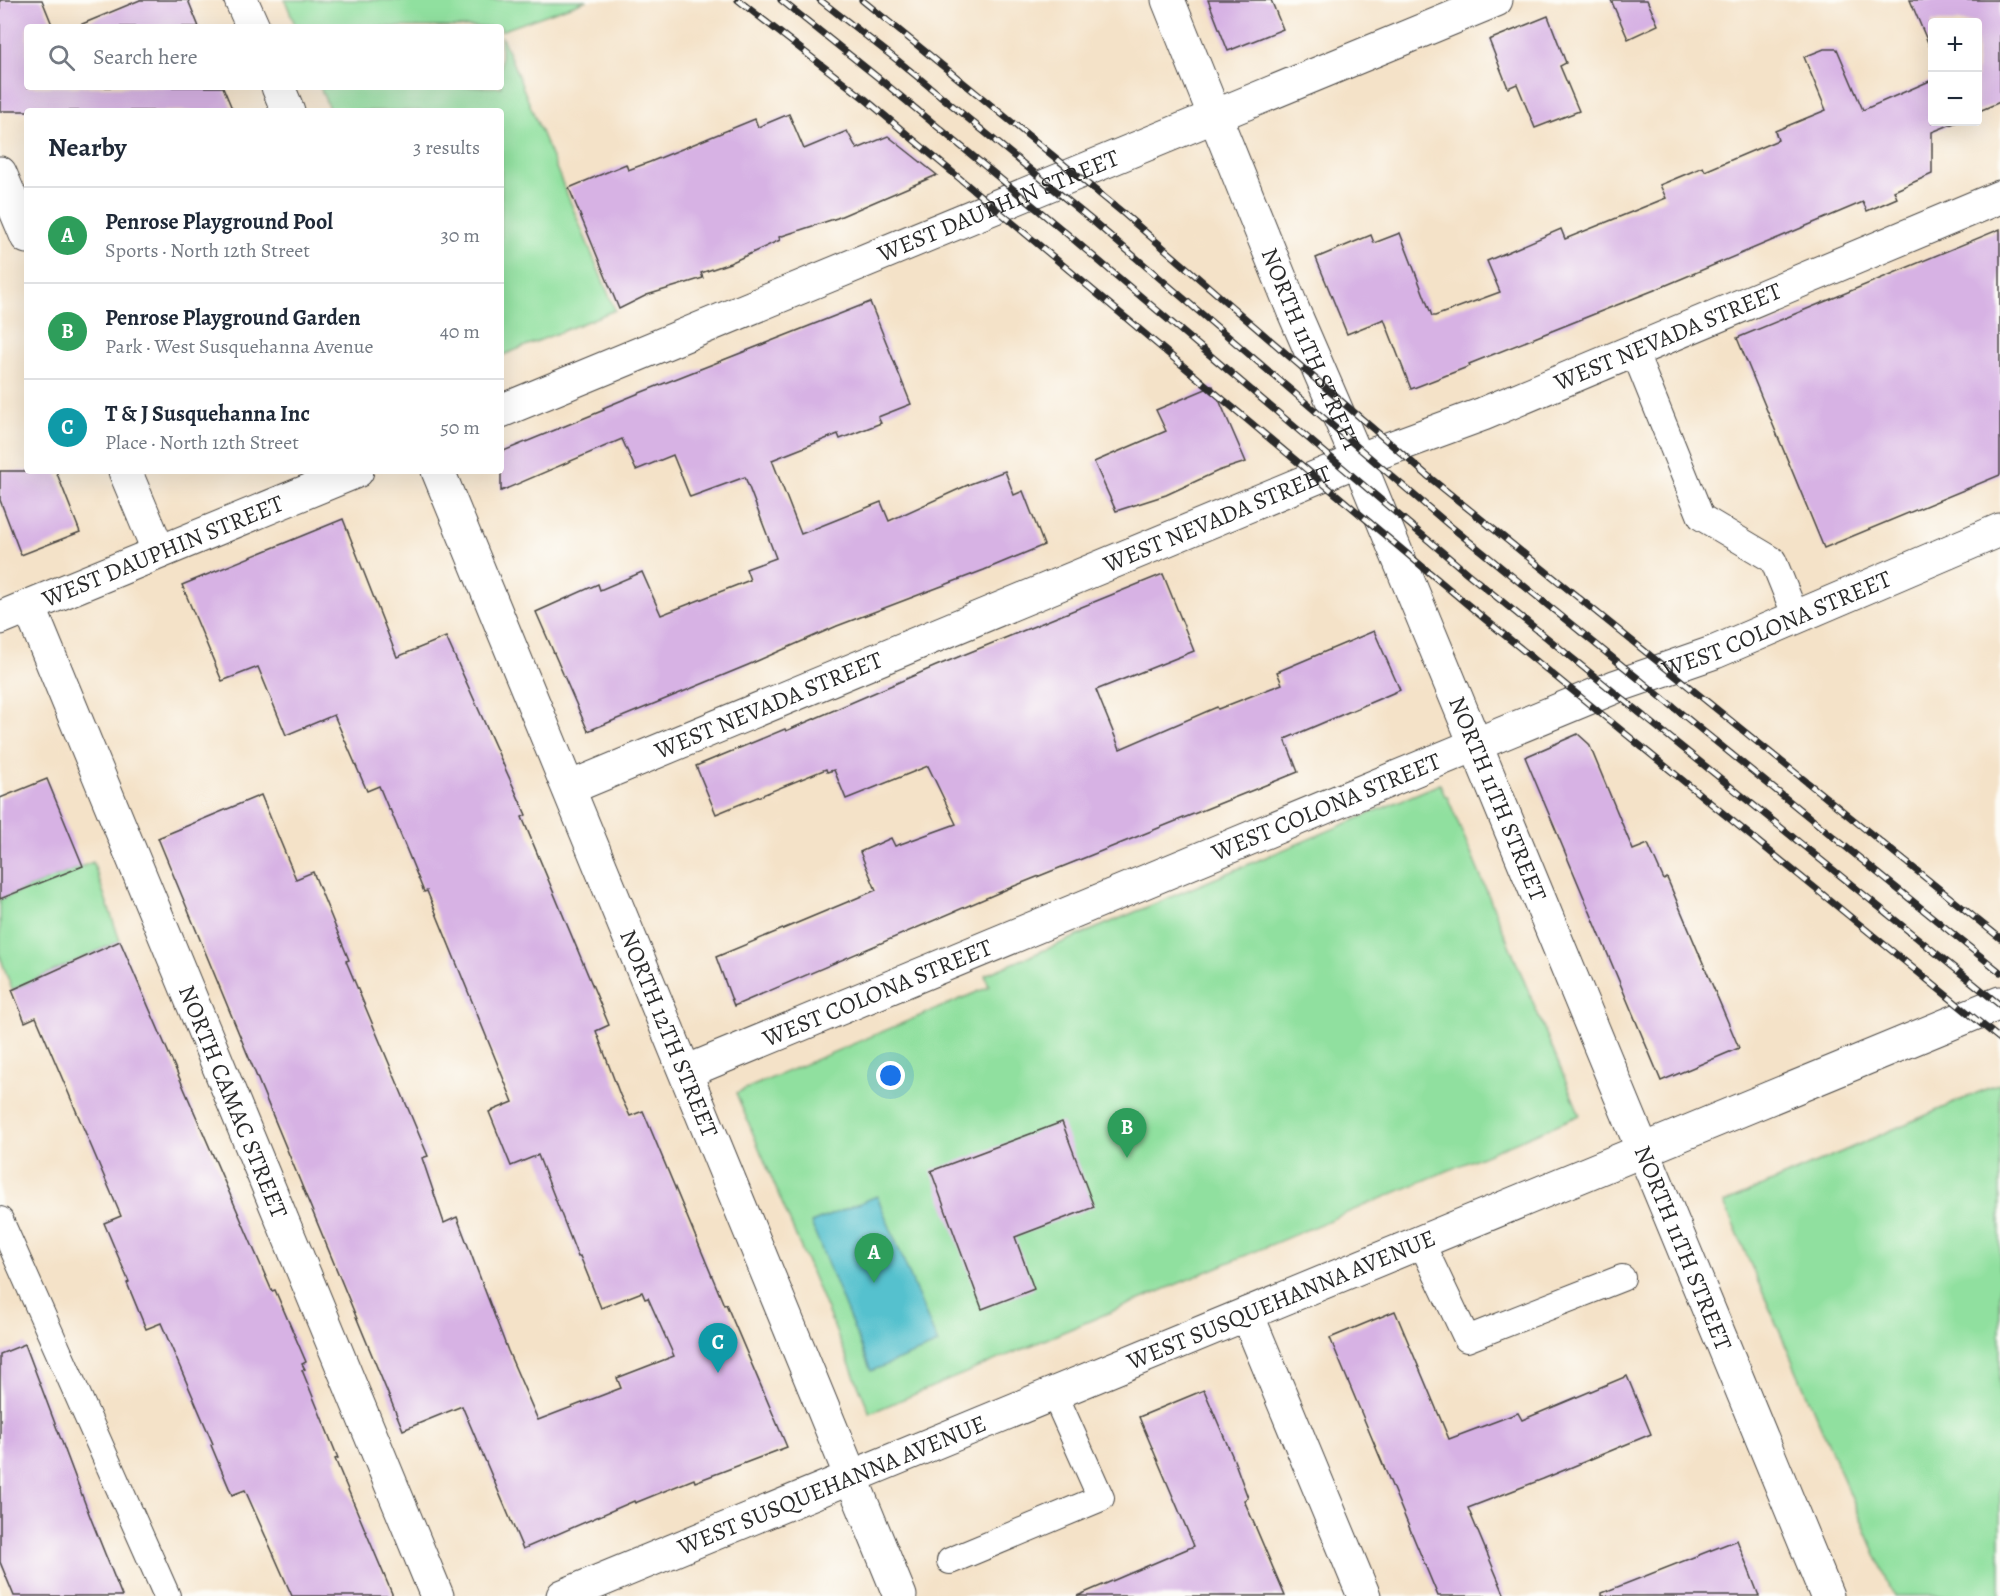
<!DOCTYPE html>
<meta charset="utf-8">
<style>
body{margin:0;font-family:Alegreya,serif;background:#f2f2f3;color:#1f2937}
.controls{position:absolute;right:18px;top:18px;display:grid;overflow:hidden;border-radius:6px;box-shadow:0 6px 24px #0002}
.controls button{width:54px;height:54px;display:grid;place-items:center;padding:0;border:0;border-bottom:2px solid #e0e1e3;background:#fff;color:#1f2937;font:30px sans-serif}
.you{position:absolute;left:891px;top:1076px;width:21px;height:21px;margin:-15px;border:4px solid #fff;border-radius:50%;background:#1a73e8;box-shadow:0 0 0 9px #1a73e833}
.badge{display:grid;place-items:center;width:39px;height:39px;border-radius:50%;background:#b45309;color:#fff;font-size:20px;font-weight:700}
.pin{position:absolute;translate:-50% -50px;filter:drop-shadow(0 2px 3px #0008)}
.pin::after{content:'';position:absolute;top:32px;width:21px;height:18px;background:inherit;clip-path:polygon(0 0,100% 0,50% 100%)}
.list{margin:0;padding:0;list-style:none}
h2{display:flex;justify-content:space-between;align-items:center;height:78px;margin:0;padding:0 24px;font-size:26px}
h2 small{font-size:20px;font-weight:400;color:#747a83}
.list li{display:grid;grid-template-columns:39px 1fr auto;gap:18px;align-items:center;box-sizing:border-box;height:96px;padding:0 24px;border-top:2px solid #e0e1e3}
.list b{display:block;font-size:22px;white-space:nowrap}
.list p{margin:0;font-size:20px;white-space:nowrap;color:#747a83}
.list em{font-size:20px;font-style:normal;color:#747a83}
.icon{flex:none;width:33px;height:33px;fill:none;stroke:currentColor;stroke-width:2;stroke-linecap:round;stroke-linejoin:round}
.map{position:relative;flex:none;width:2000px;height:1596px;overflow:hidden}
.search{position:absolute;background:#fff;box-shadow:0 6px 24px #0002;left:24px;top:24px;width:480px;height:66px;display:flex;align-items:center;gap:15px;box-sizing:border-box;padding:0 21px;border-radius:6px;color:#747a83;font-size:22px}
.panel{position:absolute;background:#fff;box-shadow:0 6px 24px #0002;left:24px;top:108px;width:480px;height:366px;border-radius:6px}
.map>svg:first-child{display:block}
.green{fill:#90e09f;stroke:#5e8665;stroke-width:1.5}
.water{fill:#55c1ce;stroke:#40767c;stroke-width:1.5}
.building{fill:#d7b2e4}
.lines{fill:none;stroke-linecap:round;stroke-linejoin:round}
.lane-casing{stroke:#494643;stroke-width:28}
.street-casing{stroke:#494643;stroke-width:35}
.secondary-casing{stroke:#494643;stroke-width:35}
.lane{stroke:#fff;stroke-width:26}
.street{stroke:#fff;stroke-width:33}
.secondary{stroke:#fff;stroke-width:33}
.rail-casing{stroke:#2b2b2b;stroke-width:7}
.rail{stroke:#fdfcf7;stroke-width:4.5;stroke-dasharray:14;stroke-linecap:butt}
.labels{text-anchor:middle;stroke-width:6;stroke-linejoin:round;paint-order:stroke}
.street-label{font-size:24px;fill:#2b2b2b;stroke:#fdfcf7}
</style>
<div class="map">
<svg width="2000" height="1596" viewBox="0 0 2000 1596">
<rect width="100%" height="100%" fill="#fdfcf7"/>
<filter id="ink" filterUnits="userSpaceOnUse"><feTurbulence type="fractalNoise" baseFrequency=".0167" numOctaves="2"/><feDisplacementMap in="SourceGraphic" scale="12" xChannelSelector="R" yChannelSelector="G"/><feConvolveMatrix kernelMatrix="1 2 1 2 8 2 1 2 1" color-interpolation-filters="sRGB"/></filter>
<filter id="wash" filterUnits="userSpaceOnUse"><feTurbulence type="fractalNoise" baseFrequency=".008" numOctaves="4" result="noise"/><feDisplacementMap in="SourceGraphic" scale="24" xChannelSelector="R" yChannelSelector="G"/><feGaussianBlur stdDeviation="1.35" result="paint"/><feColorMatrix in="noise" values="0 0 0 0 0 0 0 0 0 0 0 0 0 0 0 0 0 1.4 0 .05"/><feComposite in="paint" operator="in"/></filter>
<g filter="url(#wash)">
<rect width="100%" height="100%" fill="#f4e2c8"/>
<g class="green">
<polygon points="285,0 587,0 501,31 501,27 296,27"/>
<polygon points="501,35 615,310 501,356 501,111 330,111 320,87 501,87"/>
<polygon points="1440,784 1445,796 1447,796 1580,1115 870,1413 736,1093 989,987 985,975"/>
<polygon points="93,862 120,941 12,990 0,956 0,899"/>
<polygon points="2000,1083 2000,1596 1894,1596 1724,1203"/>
</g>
<polygon class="water" points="877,1196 938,1344 871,1371 811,1223"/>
<g id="blocks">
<g class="building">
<polygon points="0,0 42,0 53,27 27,27 27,87 223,87 233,111 0,111"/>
<polygon points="140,0 188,0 199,27 75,27"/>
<polygon points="1208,0 1271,0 1283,29 1228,51"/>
<polygon points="1611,0 1647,0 1658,25 1628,39"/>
<polygon points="1910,0 2000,0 2000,102 1977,112 1977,22 1932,22 1932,52"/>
<polygon points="1548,16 1566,63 1560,66 1579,111 1535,128 1517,84 1508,88 1489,40"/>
<polygon points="1824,49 1837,49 1863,110 1932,80 1932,122 1957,122 1932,132 1932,174 1894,191 1897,198 1867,211 1863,202 1657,289 1469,364 1470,366 1411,389 1384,319 1347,334 1316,258 1371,235 1374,243 1400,233 1432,316 1435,316 1500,292 1487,261 1561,229 1565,239 1666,198 1660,185 1703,167 1705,171 1778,140 1775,131 1826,110 1804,57"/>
<polygon points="789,114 804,149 847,131 857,149 888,136 937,175 837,218 779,237 780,240 730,263 701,273 703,278 647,295 619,309 569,188 626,164 628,170 650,162 755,119 758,127"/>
<polygon points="2000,229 2000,475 1824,548 1737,338"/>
<polygon points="870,302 911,404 878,417 881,423 840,439 838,434 772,460 801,534 881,502 889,521 970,484 1005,471 1014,495 1023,491 1044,545 984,570 837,626 748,665 588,731 536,612 598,584 600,590 642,572 661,615 750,580 746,569 776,558 745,477 690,497 673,455 636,470 622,439 501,491 501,452 604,410 603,408 637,394"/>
<polygon points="1213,386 1246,462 1218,471 1166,495 1116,511 1094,462 1166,431 1156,410"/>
<polygon points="0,471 56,471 80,532 21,555 0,500"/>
<polygon points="343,519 397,657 446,637 526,815 522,817 609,1025 596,1031 620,1095 630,1116 643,1111 724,1305 726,1304 787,1447 695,1482 694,1479 635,1503 634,1501 523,1549 462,1406 403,1430 158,838 261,795 296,879 313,872 349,960 346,961 428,1156 422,1158 444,1223 457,1217 508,1351 538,1420 621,1388 617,1378 674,1356 648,1298 645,1299 642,1292 601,1308 580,1256 578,1257 538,1155 511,1166 489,1112 513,1102 427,891 424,892 390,809 389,810 379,786 367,791 334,715 286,735 258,667 222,681 182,585"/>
<polygon points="1163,574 1194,651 1096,690 1120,749 1217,707 1218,709 1282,684 1277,672 1374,631 1400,690 1285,739 1298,772 1012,887 734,1006 716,957 876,890 860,852 891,838 895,846 956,824 928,766 846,799 834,770 827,772 826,769 716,814 696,766 785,729 786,731 936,666"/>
<polygon points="1578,734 1589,744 1633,850 1648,844 1664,880 1667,878 1739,1048 1661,1081 1525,757"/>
<polygon points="47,779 83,866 0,899 0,798"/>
<polygon points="120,941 272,1291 275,1290 306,1362 302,1364 305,1369 302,1370 338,1458 335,1459 393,1596 292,1596 245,1490 232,1495 211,1445 213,1444 161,1323 146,1329 127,1283 129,1282 104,1223 121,1216 36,1017 25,1022 12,990"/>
<polygon points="1062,1122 1094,1207 1015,1237 1034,1289 982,1309 931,1171"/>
<polygon points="1395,1311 1449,1439 1518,1413 1522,1420 1627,1376 1651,1434 1543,1479 1468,1508 1505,1596 1438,1596 1330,1338"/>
<polygon points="25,1344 91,1519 122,1596 14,1596 0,1562 0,1354"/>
<polygon points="1204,1390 1234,1460 1248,1498 1244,1500 1285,1596 1077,1596 1194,1546 1139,1417"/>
<polygon points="1737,1540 1759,1596 1602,1596 1602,1593"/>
</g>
</g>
</g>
<g filter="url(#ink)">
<use href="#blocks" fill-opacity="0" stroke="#494643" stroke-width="1.5"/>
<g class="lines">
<defs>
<g id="lane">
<polyline points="1634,351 1701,517 1773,560 1796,617"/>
<polyline points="0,1220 167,1596"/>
<polyline points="1421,1242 1467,1339 1622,1278"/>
<polyline points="950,1561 1101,1498 1054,1393"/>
</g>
<g id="street">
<polyline points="0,173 27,237"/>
<polyline points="125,471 159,552"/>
<path id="s1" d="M29 606 437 1596"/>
<path id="s2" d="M569 788 1358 460 1483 414 2000 197"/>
<path id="s3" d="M686 1072 1617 686 1715 652 2000 530"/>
<polyline points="1247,1314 1364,1596"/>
<path id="s4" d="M563 1596 2000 1003"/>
</g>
<g id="secondary">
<polyline points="241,0 253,27"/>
<path id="s5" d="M1168 0 1293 310 1358 460 1827 1596"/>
<polyline points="278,87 288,111"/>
<path id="s6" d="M501 411 1496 0"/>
<path id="s7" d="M438 471 900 1596"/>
<path id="s8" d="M0 618 357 471"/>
</g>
</defs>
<use href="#lane" class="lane-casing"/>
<use href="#street" class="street-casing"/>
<use href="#secondary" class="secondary-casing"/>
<use href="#lane" class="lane"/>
<use href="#street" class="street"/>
<use href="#secondary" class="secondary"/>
<defs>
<g id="rail">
<polyline points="738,0 865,99 1486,620 2000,1039"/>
<polyline points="781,0 881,80 1066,233 1467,573 2000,1005"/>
<polyline points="820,0 897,60 1094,222 1449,525 2000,972"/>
<polyline points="862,0 1122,212 1429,477 2000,938"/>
</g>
</defs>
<use href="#rail" class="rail-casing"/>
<use href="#rail" class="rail"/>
</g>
</g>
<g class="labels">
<g class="street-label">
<text dy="8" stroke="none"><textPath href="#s6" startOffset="538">WEST DAUPHIN STREET</textPath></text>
<text dy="8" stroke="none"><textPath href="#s2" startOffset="1188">WEST NEVADA STREET</textPath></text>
<text dy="8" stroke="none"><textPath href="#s5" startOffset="378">NORTH 11TH STREET</textPath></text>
<text dy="8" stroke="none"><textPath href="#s2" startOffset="702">WEST NEVADA STREET</textPath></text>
<text dy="8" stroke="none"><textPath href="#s8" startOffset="176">WEST DAUPHIN STREET</textPath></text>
<text dy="8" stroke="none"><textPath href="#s3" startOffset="1179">WEST COLONA STREET</textPath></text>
<text dy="8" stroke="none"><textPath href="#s2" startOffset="216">WEST NEVADA STREET</textPath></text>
<text dy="8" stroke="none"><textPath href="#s5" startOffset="864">NORTH 11TH STREET</textPath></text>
<text dy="8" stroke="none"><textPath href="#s3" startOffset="693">WEST COLONA STREET</textPath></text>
<text dy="8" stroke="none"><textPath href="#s3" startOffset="207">WEST COLONA STREET</textPath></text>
<text dy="8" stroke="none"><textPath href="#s7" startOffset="608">NORTH 12TH STREET</textPath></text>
<text dy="8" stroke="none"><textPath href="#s1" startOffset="536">NORTH CAMAC STREET</textPath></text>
<text dy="8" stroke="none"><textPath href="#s5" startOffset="1350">NORTH 11TH STREET</textPath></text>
<text dy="8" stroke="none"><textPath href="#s4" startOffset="777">WEST SUSQUEHANNA AVENUE</textPath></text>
<text dy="8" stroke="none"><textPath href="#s4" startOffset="291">WEST SUSQUEHANNA AVENUE</textPath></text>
</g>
</g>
</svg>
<div class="controls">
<button>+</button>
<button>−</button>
</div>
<div class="you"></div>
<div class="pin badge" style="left:874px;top:1283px;background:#2e9e5b">A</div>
<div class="pin badge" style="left:1127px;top:1158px;background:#2e9e5b">B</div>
<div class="pin badge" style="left:718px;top:1373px;background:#0f9aa8">C</div>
<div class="search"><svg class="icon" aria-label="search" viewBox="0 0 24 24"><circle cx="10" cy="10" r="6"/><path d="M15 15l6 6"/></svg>Search here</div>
<section class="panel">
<h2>Nearby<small>3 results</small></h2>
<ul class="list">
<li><span class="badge" style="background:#2e9e5b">A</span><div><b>Penrose Playground Pool</b><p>Sports · North 12th Street</p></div><em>30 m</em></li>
<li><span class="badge" style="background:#2e9e5b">B</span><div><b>Penrose Playground Garden</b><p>Park · West Susquehanna Avenue</p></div><em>40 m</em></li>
<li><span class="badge" style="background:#0f9aa8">C</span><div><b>T &amp; J Susquehanna Inc</b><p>Place · North 12th Street</p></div><em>50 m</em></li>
</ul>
</section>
</div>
